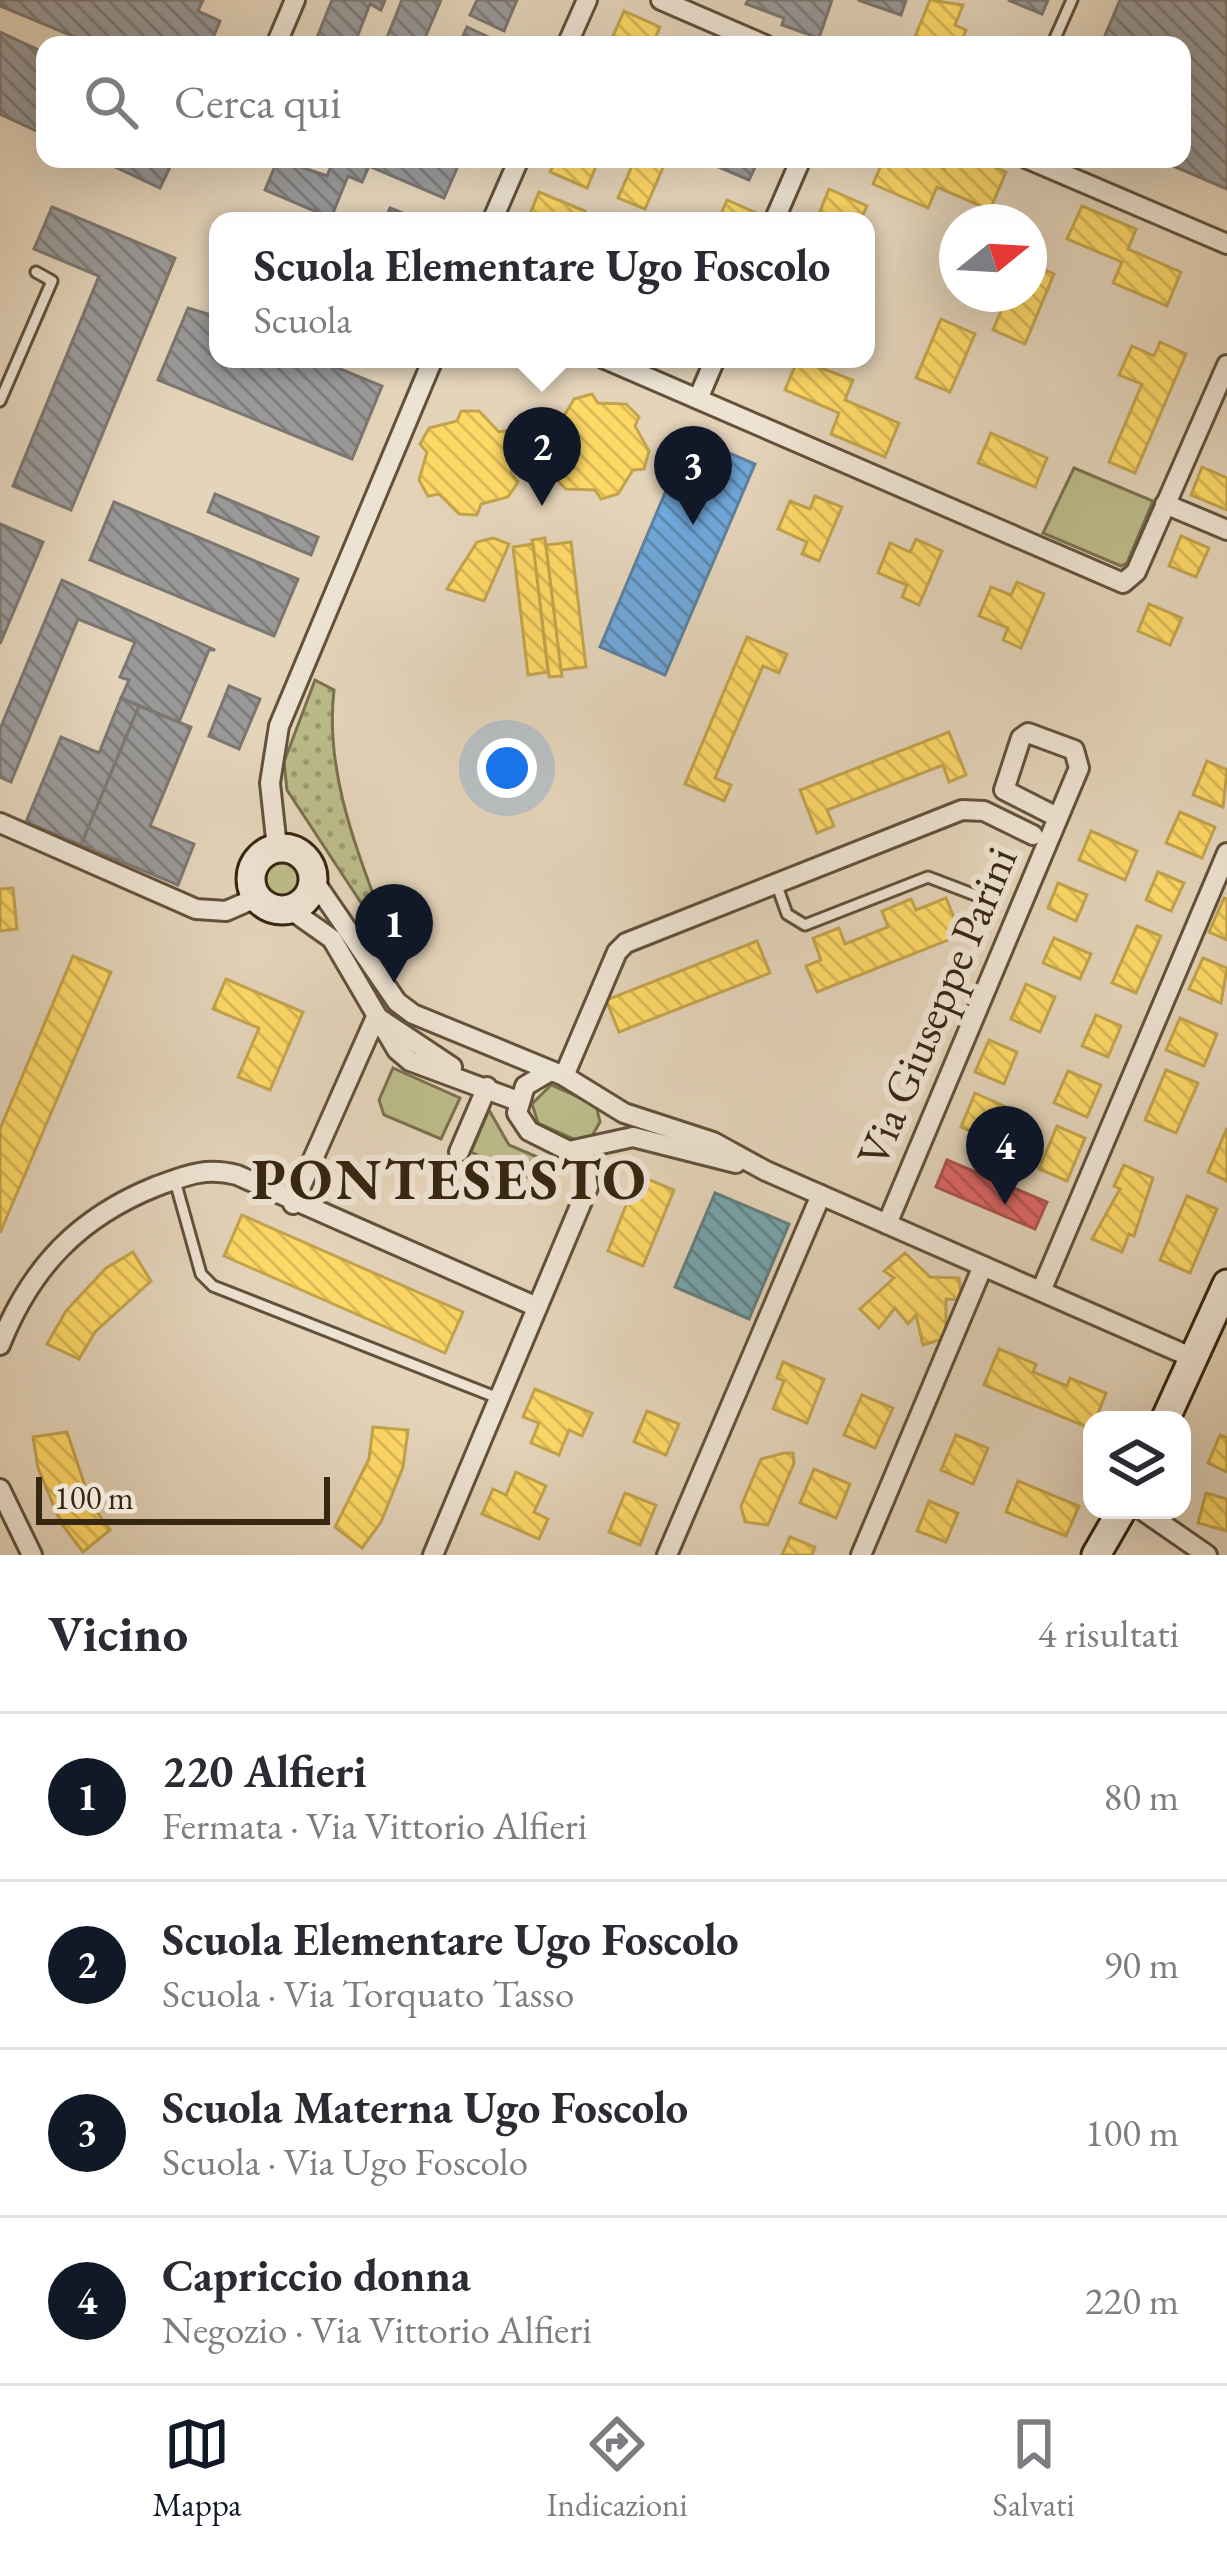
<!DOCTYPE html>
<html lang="it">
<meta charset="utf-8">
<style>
body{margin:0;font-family:"EB Garamond",serif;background:#f2f2f3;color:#2b2b33}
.controls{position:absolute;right:36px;bottom:36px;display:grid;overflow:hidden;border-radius:24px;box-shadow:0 12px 48px #0002}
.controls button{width:108px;height:108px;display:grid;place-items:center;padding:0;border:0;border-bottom:3px solid #e1e1e2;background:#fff;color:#2b2b33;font:60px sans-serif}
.compass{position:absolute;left:939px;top:204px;width:108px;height:108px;border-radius:50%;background:#fff;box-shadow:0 12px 48px #0002;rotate:72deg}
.scale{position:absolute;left:36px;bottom:30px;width:294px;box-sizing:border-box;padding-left:12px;border:6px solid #372710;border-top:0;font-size:33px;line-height:42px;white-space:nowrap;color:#372710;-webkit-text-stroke:9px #ede3d2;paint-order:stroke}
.you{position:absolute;left:507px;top:768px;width:42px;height:42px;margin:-30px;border:9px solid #fff;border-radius:50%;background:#1a73e8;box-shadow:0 0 0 18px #1a73e833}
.badge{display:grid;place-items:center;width:78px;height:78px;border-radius:50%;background:#111827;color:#fff;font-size:39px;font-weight:700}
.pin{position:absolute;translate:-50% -99px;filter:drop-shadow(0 3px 6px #0008)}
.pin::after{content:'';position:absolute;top:63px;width:42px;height:36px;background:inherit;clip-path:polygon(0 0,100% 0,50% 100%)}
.popup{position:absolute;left:209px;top:212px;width:666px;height:156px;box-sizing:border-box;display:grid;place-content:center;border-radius:24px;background:#fff;filter:drop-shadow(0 3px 9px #0005);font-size:39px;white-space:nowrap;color:#7c7c81}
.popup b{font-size:45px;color:#2b2b33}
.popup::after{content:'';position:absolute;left:50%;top:100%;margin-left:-24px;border:24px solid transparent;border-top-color:#fff}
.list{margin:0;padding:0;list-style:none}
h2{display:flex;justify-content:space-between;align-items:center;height:156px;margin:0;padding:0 48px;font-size:51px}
h2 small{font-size:39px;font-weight:400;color:#7c7c81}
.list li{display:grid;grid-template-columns:78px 1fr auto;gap:36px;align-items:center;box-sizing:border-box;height:168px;padding:0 48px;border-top:3px solid #e1e1e2}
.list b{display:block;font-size:45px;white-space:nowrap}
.list p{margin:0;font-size:39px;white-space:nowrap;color:#7c7c81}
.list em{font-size:39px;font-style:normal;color:#7c7c81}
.icon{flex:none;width:66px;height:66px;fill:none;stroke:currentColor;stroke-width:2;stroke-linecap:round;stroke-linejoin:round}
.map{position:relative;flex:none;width:1227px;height:1555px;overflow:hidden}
.search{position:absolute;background:#fff;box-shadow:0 12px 48px #0002;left:36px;right:36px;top:36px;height:132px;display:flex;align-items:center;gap:30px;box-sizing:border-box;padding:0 42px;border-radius:24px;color:#7c7c81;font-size:45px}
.sheet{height:828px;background:#fff}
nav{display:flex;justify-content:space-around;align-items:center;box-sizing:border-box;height:168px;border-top:3px solid #e1e1e2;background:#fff;font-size:33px;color:#7c7c81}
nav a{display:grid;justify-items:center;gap:6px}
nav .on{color:#111827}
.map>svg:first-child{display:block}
.green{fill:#bcbb8a;stroke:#7a714d;stroke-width:3}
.park{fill:url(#park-dots);stroke:#7a714d;stroke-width:3}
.homes{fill:url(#homes-back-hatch);stroke:#c3a44c;stroke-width:3}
.shops{fill:url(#shops-back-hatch);stroke:#ad534c;stroke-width:3}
.schools{fill:url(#schools-back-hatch);stroke:#5e819f;stroke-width:3}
.public{fill:url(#public-back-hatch);stroke:#637f7f;stroke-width:3}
.industry{fill:url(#industry-back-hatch);stroke:#7c7770;stroke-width:3}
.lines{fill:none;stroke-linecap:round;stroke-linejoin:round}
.lane-casing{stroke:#62523a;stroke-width:15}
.street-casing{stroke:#62523a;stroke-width:24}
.secondary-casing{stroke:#372710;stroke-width:33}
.lane{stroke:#ede3d2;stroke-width:9}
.street{stroke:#ede3d2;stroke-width:18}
.secondary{stroke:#ede3d2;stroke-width:27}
.labels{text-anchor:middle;stroke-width:12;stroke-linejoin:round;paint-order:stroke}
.street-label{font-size:45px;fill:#372710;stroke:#ede3d2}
.district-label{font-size:57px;font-weight:bold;letter-spacing:3px;fill:#372710;stroke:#ede3d2}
</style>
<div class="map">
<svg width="1227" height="1555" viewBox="0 0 1227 1555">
<defs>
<pattern id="park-dots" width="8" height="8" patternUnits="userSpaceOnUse" patternTransform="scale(3)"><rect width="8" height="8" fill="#bcbb8a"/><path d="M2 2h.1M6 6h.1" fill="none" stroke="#9a986f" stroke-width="1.8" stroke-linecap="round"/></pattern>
<pattern id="homes-back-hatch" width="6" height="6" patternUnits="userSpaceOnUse" patternTransform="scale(3)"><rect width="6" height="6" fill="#ffd966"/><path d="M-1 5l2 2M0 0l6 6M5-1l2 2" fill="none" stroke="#dbba57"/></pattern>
<pattern id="shops-back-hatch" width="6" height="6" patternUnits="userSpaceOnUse" patternTransform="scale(3)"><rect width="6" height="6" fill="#e06666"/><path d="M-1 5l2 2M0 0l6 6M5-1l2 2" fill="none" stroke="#b65453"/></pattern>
<pattern id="schools-back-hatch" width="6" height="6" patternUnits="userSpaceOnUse" patternTransform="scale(3)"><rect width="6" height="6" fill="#6fa8dc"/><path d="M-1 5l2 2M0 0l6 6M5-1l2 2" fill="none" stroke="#5c89b1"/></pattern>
<pattern id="public-back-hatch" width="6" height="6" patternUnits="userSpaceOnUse" patternTransform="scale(3)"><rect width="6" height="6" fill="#76a5af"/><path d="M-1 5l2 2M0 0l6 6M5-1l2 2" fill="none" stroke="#62868d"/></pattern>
<pattern id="industry-back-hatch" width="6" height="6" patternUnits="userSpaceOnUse" patternTransform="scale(3)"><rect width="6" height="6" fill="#999"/><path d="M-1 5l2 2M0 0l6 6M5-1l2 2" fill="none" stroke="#7e7d7b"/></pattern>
</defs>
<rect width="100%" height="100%" fill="#e4d4ba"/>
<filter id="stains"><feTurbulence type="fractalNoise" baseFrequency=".00167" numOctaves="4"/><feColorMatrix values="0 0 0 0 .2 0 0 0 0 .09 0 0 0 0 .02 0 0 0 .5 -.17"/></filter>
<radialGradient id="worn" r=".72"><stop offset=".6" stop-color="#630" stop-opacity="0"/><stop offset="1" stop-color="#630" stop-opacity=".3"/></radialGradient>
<g class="green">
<polygon points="1074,468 1153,501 1127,563 1121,566 1043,533"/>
<circle cx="282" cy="878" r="21"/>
<polygon points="393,1068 460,1098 441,1139 384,1115 379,1100"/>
<polygon points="551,1085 596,1105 600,1122 592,1136 576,1140 538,1123 532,1104"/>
<polygon points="489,1110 509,1145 540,1158 532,1179 471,1152"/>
</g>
<path class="park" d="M315 680 334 690C325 766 353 840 379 910L371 918 287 790 284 762Z"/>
<g class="homes">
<polygon points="930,0 963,5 955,25 966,30 960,45 912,44"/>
<polygon points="624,11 660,27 652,45 613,36"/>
<polygon points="556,159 599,159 587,188 550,172"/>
<polygon points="635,159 665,163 645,209 618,198"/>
<polygon points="884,159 923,159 944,168 948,159 976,159 1006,172 990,210 937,187 928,208 873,184"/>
<polygon points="829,189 867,206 860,221 816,221"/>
<polygon points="539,192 585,211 580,221 527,221"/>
<polygon points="727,200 759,214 756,221 718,221"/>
<polygon points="1082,206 1136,229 1128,249 1181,272 1167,306 1113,283 1122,262 1067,239"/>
<polygon points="1029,263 1054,274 1025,344 993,330 1008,294 1029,294"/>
<polygon points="941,319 975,334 950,392 916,378"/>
<polygon points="1160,342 1186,354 1135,473 1109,462 1142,384 1119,375 1132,346 1154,356"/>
<polygon points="798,359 853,380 845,400 899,423 885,457 831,434 839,413 785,390"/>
<polygon points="592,394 598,403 626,404 639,417 635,426 649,451 644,469 633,470 618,494 601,499 595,490 566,489 554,477 558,467 544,442 549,424 560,423 574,399"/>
<polygon points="461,411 479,411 499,432 510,430 518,446 511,473 518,482 508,497 481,504 477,515 459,514 439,494 428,496 419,480 427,452 420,444 429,428 457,421"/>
<polygon points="991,433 1047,458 1035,487 978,463"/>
<polygon points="1202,467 1227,478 1227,510 1191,495"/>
<polygon points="815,496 842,507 819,561 802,554 807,542 778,529 790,501 810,509"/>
<polygon points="1181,536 1209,548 1196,577 1169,566"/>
<polygon points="493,538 509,544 484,601 447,589 477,542"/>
<polygon points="545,538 562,676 549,677 532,540"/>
<polygon points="916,539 942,551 919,605 902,597 907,585 878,573 890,543 910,552"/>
<polygon points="571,542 586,667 561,670 546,545"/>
<polygon points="533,544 548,672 528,675 513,547"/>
<polygon points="1017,582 1044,594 1021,648 1003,640 1008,628 979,616 991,587 1011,595"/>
<polygon points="1149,604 1182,618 1170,645 1138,631"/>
<polygon points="747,637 787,654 779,673 763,666 715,778 731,785 724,801 685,784"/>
<polygon points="949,732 966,775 949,782 943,765 827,810 834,826 817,833 800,790"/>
<polygon points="1207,761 1227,770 1223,807 1193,795"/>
<polygon points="1180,812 1215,827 1202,858 1166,843"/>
<polygon points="1091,831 1137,851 1125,880 1079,860"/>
<polygon points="1158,872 1184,883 1171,911 1146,900"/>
<polygon points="1058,883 1087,895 1076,921 1048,908"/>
<polygon points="13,888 17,929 0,931 0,889"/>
<polygon points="946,898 961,935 817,992 806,966 821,960 813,938 839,928 845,944 888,927 882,911 911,899 916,910"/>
<polygon points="1224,898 1227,899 1227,940 1209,932"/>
<polygon points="1137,926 1161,936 1136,993 1112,983"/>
<polygon points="1054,938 1091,954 1080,979 1043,963"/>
<polygon points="757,941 770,973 619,1032 606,1000"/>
<polygon points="73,956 111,972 0,1233 0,1129"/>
<polygon points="1203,958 1227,968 1221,1003 1189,989"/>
<polygon points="226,979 303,1012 270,1090 238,1077 259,1028 213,1009"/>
<polygon points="1026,984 1055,997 1040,1032 1011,1019"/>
<polygon points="1096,1015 1121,1026 1108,1057 1082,1046"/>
<polygon points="1180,1018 1217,1034 1204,1066 1166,1050"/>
<polygon points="989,1040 1017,1052 1004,1084 975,1072"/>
<polygon points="1166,1070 1198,1083 1176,1133 1145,1120"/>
<polygon points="1068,1071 1101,1085 1087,1117 1054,1103"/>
<polygon points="975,1093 1015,1111 1001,1144 961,1127"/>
<polygon points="1057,1126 1085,1138 1067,1181 1039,1169"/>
<polygon points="1227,1128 1227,1181 1208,1172"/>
<polygon points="1124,1165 1153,1178 1134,1236 1129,1234 1122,1252 1092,1239 1120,1189 1114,1186"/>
<polygon points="638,1175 674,1190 643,1266 608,1251"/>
<polygon points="1187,1196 1217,1209 1190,1273 1160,1260"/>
<polygon points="242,1215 463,1312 445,1353 224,1256"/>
<polygon points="133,1252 151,1281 95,1332 79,1359 47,1344 66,1311 106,1268"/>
<polygon points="905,1253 930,1277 959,1278 962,1300 946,1299 946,1338 923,1345 916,1315 908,1324 895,1308 879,1328 860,1309 894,1278 884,1271"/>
<polygon points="999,1349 1036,1364 1033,1372 1067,1386 1070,1378 1106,1393 1092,1429 984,1385"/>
<polygon points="783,1362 824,1379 807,1423 773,1409 784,1381 777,1378"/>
<polygon points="535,1389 592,1413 582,1436 569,1430 559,1455 531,1443 539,1423 523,1417"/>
<polygon points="862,1395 893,1408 875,1448 844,1435"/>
<polygon points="647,1411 679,1424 666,1455 634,1442"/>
<polygon points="373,1427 408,1430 403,1467 381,1522 362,1548 335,1527 369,1459"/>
<polygon points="67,1432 91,1504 110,1530 83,1552 61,1523 38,1468 33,1437"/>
<polygon points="956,1435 988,1448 973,1484 941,1470"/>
<polygon points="1220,1435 1227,1438 1227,1472 1208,1463"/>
<polygon points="784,1453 793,1453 794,1463 768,1525 745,1522 741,1506 761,1459"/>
<polygon points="814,1469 850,1484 836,1518 800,1503"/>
<polygon points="516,1472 546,1486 534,1512 548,1519 539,1539 482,1514 493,1489 506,1495"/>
<polygon points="1018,1481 1079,1506 1066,1536 1006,1512"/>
<polygon points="625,1493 656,1505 640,1545 609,1532"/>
<polygon points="1206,1493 1227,1499 1227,1531 1198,1523"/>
<polygon points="929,1501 958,1513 946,1542 917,1531"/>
<polygon points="790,1537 815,1547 812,1555 782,1555"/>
</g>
<polygon class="shops" points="947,1160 1047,1202 1035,1229 936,1187"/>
<polygon class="schools" points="689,436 755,464 665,675 600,647"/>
<polygon class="public" points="715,1193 789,1224 749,1319 675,1287"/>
<g class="industry">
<polygon points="0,0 203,0 198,11 220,21 210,45 94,45 0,6"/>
<polygon points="332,0 385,0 381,10 370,4 354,45 314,45"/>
<polygon points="402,0 441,0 422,45 384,45"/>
<polygon points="477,0 517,0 504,31 470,15"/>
<polygon points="748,0 832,0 819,38 782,25 784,18 746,4"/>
<polygon points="858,0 906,0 901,15"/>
<polygon points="1008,0 1048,0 1042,14"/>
<polygon points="1120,0 1227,0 1227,189 1157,159 1182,159 1182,45 1101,45"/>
<polygon points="467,27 506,45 459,45"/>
<polygon points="0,32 45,53 45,135 0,114"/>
<polygon points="98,159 174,159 160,188"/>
<polygon points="278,159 327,176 334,159 461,159 444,198 369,166 362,182 348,176 331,218 265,190"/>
<polygon points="717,159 747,159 757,163 749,180 714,165"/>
<polygon points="52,207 175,258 71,510 13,486 99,276 34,249"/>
<polygon points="390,208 422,221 384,221"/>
<polygon points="188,308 218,317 218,359 316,359 382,386 352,459 158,380"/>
<polygon points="215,494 318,537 311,555 208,512"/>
<polygon points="114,502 298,579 274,636 90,560"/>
<polygon points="0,524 43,542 0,644"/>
<polygon points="62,580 215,650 209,650 179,722 121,698 129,680 120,677 135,642 78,619 11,782 0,777 0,729"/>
<polygon points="229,686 260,699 239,749 209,736"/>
<polygon points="121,698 139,706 81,845 26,822 61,737 99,753"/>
<polygon points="139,706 191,727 150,826 194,844 178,885 81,845"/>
</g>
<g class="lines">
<defs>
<g id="lane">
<polyline points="1052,45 1072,0"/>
<polyline points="0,401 52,281 36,272"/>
<polyline points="776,883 787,914 805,925 928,877 991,901"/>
<polyline points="175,1181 201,1274 213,1286 498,1398"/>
</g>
<g id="street">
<polyline points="661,0 765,45"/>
<polyline points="276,45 295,0"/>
<polyline points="567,45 587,0"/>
<polyline points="1028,159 1227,244"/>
<polyline points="492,221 519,159"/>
<polyline points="774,221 801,159"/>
<polyline points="605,359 1123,583 1136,572 1227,365"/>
<polyline points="698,399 715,359"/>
<polyline points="1165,504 1227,530"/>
<polyline points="0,823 196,909 226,911 256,898"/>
<polyline points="277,848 270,783 279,726 433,359"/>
<polyline points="314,881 397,1002 413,1014 564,1076 624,1113 713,1142 766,1171 1193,1358"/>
<polyline points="291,910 332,939 397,1050 410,1061 518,1101"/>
<polyline points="380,1019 452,1067"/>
<polyline points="547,1073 525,1086 517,1113 529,1131 569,1151 633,1137 736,1163"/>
<polyline points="564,1076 617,952 626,943 962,810 984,811 1033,835"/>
<polyline points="459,1152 487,1087"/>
<polyline points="293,1204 376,1017"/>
<polyline points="887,1224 1079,768 1074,750 1028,733 1021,738 1004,790 1057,817"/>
<polyline points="1041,1291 1227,853"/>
<path d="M0 1345C31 1267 79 1217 157 1186 187 1175 206 1167 237 1175L537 1307"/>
<polyline points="0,1489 32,1555"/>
<polyline points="1142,1510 1207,1555"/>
<polyline points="433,1555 588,1187 582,1151"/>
<polyline points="667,1555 821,1195"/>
<polyline points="861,1555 983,1266"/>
</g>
<g id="secondary">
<circle cx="282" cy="879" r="31"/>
<polyline points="1165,1420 1227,1284"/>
<polyline points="1096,1555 1122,1510"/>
</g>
</defs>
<use href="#lane" class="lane-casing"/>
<use href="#street" class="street-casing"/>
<use href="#secondary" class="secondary-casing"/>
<use href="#lane" class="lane"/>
<use href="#street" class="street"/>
<use href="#secondary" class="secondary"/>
</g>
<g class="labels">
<g class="street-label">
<text transform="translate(936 1006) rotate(-67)" y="16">Via Giuseppe Parini</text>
</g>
<g class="district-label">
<text x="450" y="1199">PONTESESTO</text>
</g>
</g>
<rect width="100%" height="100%" filter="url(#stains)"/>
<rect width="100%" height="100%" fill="url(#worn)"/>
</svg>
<div class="controls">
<button><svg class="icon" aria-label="layers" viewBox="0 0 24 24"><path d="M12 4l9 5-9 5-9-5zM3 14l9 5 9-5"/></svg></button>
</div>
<svg class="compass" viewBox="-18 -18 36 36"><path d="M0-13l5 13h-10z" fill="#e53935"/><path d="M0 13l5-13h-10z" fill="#7c7c81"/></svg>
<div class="scale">100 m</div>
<div class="you"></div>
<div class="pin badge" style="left:394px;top:983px">1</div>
<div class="pin badge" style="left:542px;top:506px">2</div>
<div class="popup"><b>Scuola Elementare Ugo Foscolo</b>Scuola</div>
<div class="pin badge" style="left:693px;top:525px">3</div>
<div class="pin badge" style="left:1005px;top:1205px">4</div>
<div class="search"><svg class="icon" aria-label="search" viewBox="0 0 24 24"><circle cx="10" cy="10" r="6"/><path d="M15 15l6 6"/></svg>Cerca qui</div>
</div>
<section class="sheet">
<h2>Vicino<small>4 risultati</small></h2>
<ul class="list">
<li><span class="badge">1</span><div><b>220 Alfieri</b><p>Fermata · Via Vittorio Alfieri</p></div><em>80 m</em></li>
<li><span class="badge">2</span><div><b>Scuola Elementare Ugo Foscolo</b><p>Scuola · Via Torquato Tasso</p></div><em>90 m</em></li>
<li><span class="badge">3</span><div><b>Scuola Materna Ugo Foscolo</b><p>Scuola · Via Ugo Foscolo</p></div><em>100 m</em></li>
<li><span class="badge">4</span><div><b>Capriccio donna</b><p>Negozio · Via Vittorio Alfieri</p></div><em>220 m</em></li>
</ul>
</section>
<nav>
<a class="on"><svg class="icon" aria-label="map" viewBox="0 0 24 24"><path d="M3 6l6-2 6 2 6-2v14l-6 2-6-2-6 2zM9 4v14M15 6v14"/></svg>Mappa</a>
<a><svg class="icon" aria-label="directions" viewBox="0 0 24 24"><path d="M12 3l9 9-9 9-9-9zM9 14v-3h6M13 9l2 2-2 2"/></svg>Indicazioni</a>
<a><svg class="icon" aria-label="saved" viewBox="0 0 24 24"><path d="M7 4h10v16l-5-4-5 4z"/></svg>Salvati</a>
</nav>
